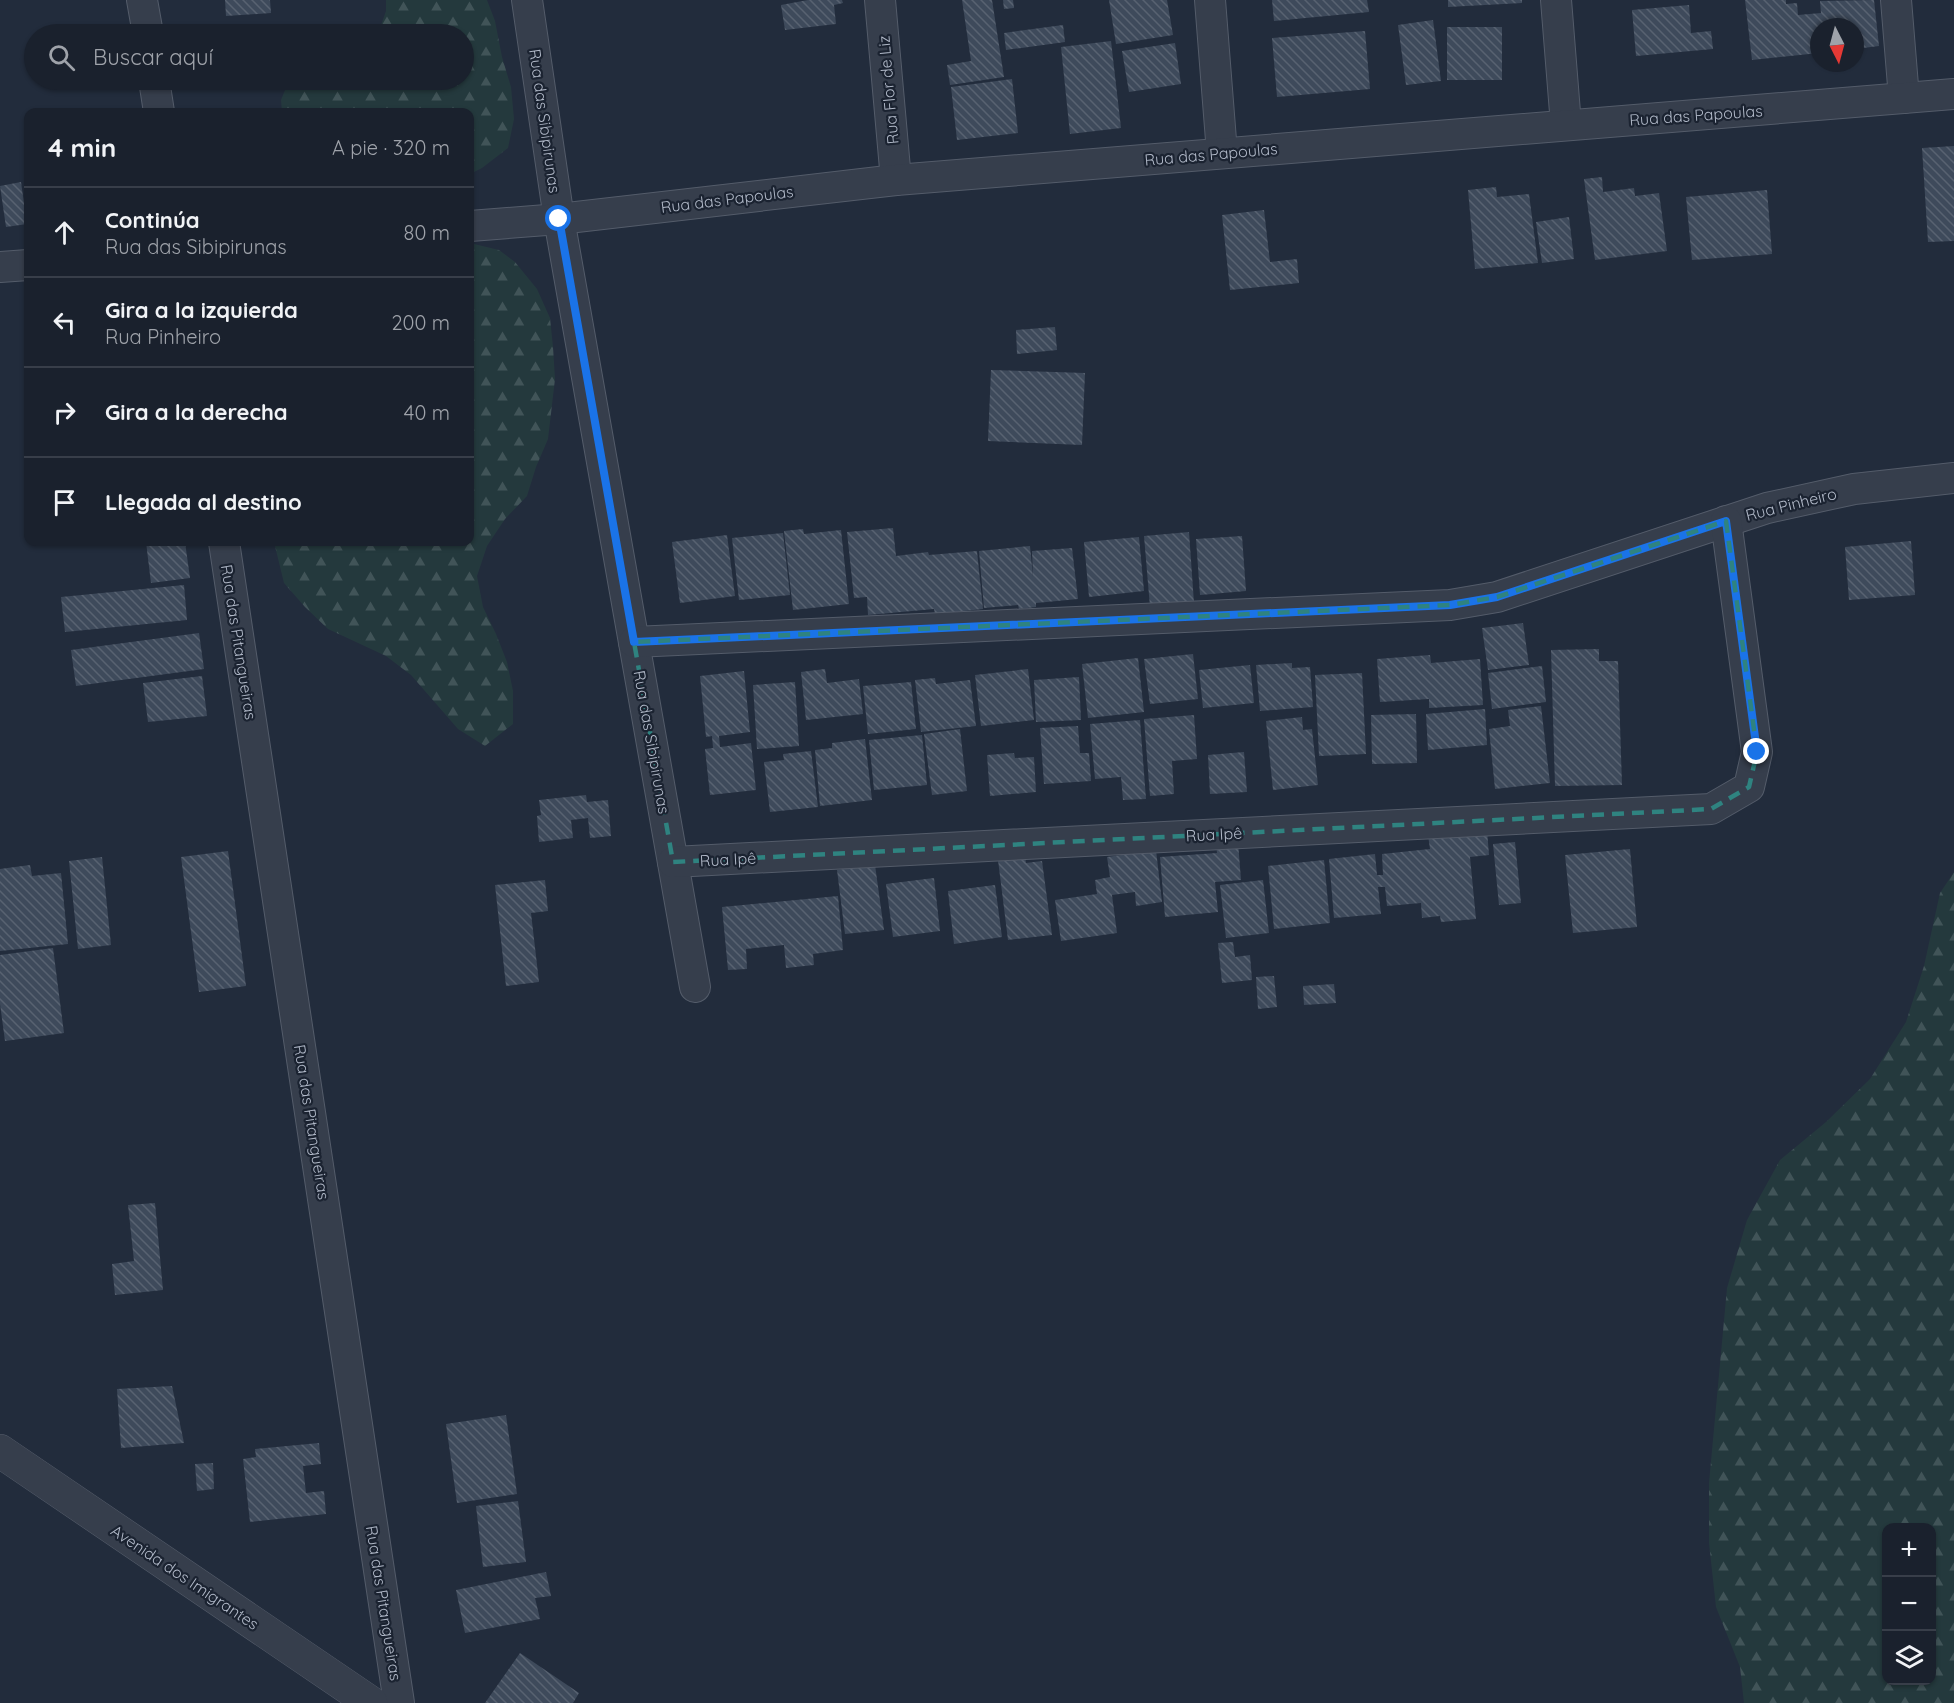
<!DOCTYPE html>
<html lang="es">
<meta charset="utf-8">
<style>
body{margin:0;font-family:Quicksand,sans-serif;background:#272e39;color:#f1f3f6}
.controls{position:absolute;right:18px;bottom:18px;display:grid;overflow:hidden;border-radius:12px;box-shadow:0 2px 4px #0004}
.controls button{width:54px;height:54px;display:grid;place-items:center;padding:0;border:0;border-bottom:2px solid #383e49;background:#1a212d;color:#f1f3f6;font:30px sans-serif}
.compass{position:absolute;left:1810px;top:18px;width:54px;height:54px;border-radius:50%;background:#1a212d;box-shadow:0 2px 4px #0004;rotate:174deg}
.stop{position:absolute;width:18px;height:18px;margin:-14px;border:4px solid #1a73e8;border-radius:50%;background:#fff}
.stop.end{background:#1a73e8;border-color:#fff;box-shadow:0 2px 6px #0008}
.list{margin:0;padding:0;list-style:none}
h2{display:flex;justify-content:space-between;align-items:center;height:78px;margin:0;padding:0 24px;font-size:26px}
h2 small{font-size:20px;font-weight:400;color:#9fa3aa}
.list li{display:grid;grid-template-columns:39px 1fr auto;gap:18px;align-items:center;box-sizing:border-box;height:90px;padding:0 24px;border-top:2px solid #383e49}
.list b{display:block;font-size:22px;white-space:nowrap}
.list p{margin:0;font-size:20px;white-space:nowrap;color:#9fa3aa}
.list em{font-size:20px;font-style:normal;color:#9fa3aa}
.icon{flex:none;width:33px;height:33px;fill:none;stroke:currentColor;stroke-width:2;stroke-linecap:round;stroke-linejoin:round}
.map{position:relative;flex:none;width:1954px;height:1703px;overflow:hidden}
.search{position:absolute;background:#1a212d;box-shadow:0 2px 4px #0004;left:24px;top:24px;width:450px;height:66px;display:flex;align-items:center;gap:15px;box-sizing:border-box;padding:0 21px;border-radius:33px;color:#9fa3aa;font-size:22px}
.panel{position:absolute;background:#1a212d;box-shadow:0 2px 4px #0004;left:24px;top:108px;width:450px;height:438px;border-radius:12px}
.map>svg:first-child{display:block}
.forest{fill:url(#forest-firs);fill-rule:evenodd}
.building{fill:url(#building-back-hatch)}
.lines{fill:none;stroke-linecap:round;stroke-linejoin:round}
.minor-casing{stroke:#545c6a;stroke-width:32}
.tertiary-casing{stroke:#545c6a;stroke-width:34}
.minor{stroke:#363e4c;stroke-width:30}
.tertiary{stroke:#363e4c;stroke-width:33}
.route{stroke:#1a73e8;stroke-width:8}
.marked{fill:none;stroke:#2f8380;stroke-width:4.5;stroke-dasharray:12 8;stroke-linejoin:round}
.labels{text-anchor:middle;stroke-width:4.5;stroke-linejoin:round;paint-order:stroke}
.street-label{font-size:16px;fill:#b1b9c8;stroke:#1b2331}
</style>
<div class="map">
<svg width="1954" height="1703" viewBox="0 0 1954 1703">
<defs>
<pattern id="forest-firs" width="22" height="20" patternUnits="userSpaceOnUse" patternTransform="scale(1.5)"><rect width="22" height="20" fill="#24393d"/><path d="M5 1l3.5 6h-7zM16 11l3.5 6h-7z" fill="#415458"/></pattern>
<pattern id="building-back-hatch" width="6" height="6" patternUnits="userSpaceOnUse" patternTransform="scale(1.5)"><rect width="6" height="6" fill="#3e4a5b"/><path d="M-1 5l2 2M0 0l6 6M5-1l2 2" fill="none" stroke="#586271"/></pattern>
</defs>
<rect width="100%" height="100%" fill="#222c3c"/>
<g class="forest">
<polygon points="386,0 487,0 495,21 502,57 511,87 514,119 508,148 482,168 470,174 470,112 282,112 281,100 289,80 464,80 464,34 378,34 386,11"/>
<polygon points="470,243 499,250 515,262 537,289 550,318 553,347 555,379 548,439 536,467 527,496 505,519 487,546 477,576 483,607 496,634 507,662 513,691 513,724 485,746 458,729 411,675 386,656 328,629 305,607 284,583 274,542 470,542"/>
<path d="M1954 872V1703H1744L1740 1667 1716 1607 1709 1543V1483L1727 1288 1747 1220 1780 1160 1826 1122 1870 1079 1906 1022 1924 966 1940 893ZM1886 1528H1932V1680H1886Z"/>
</g>
<g class="building">
<polygon points="225,0 270,0 271,13 226,16"/>
<polygon points="808,0 842,0 843,3 834,5 836,24 785,30 781,5"/>
<polygon points="962,0 992,0 1004,77 950,85 947,65 971,61"/>
<polygon points="1003,0 1013,0 1014,8 1004,9"/>
<polygon points="1109,0 1167,0 1173,35 1116,44"/>
<polygon points="1272,0 1367,0 1369,12 1274,21"/>
<polygon points="1448,0 1522,0 1522,3 1448,7"/>
<polygon points="1745,0 1786,0 1786,4 1797,3 1798,15 1821,13 1820,1 1874,0 1879,46 1855,49 1855,27 1819,27 1819,53 1752,60"/>
<polygon points="1689,5 1691,33 1711,31 1713,49 1636,56 1632,10"/>
<polygon points="1433,20 1441,81 1406,85 1398,25"/>
<polygon points="1063,25 1065,42 1006,50 1004,33"/>
<rect x="1447" y="27" width="55" height="53"/>
<polygon points="1365,31 1370,89 1277,97 1272,38"/>
<polygon points="1111,41 1121,128 1070,134 1061,47"/>
<polygon points="1175,43 1181,84 1129,92 1122,51"/>
<polygon points="1012,79 1018,133 957,140 951,87"/>
<polygon points="1954,146 1954,241 1928,242 1922,148"/>
<polygon points="1602,177 1603,192 1634,188 1635,196 1659,193 1667,251 1595,260 1584,179"/>
<polygon points="21,182 27,224 6,227 0,186"/>
<polygon points="1496,187 1497,197 1529,194 1538,263 1475,269 1468,190"/>
<polygon points="1767,190 1772,254 1692,260 1686,197"/>
<polygon points="1264,210 1270,262 1297,259 1299,283 1230,290 1222,215"/>
<polygon points="1569,217 1574,259 1542,263 1536,222"/>
<polygon points="1055,327 1057,350 1017,354 1016,330"/>
<polygon points="991,370 1085,373 1082,445 988,441"/>
<polygon points="893,528 896,556 928,552 929,555 977,551 983,609 935,614 934,609 868,615 867,597 854,598 847,532"/>
<polygon points="803,529 804,534 841,530 849,604 793,610 784,531"/>
<polygon points="1189,532 1194,603 1150,607 1144,536"/>
<polygon points="783,533 790,595 739,600 732,538"/>
<polygon points="727,535 735,596 680,603 672,542"/>
<polygon points="1242,536 1246,591 1200,595 1196,539"/>
<polygon points="1139,537 1144,591 1089,597 1084,542"/>
<polygon points="1911,541 1915,595 1849,600 1845,547"/>
<polygon points="146,542 185,542 190,578 151,583"/>
<polygon points="1030,546 1033,577 1032,551 1072,548 1078,599 1036,603 1036,607 1019,609 1018,605 984,608 979,551"/>
<polygon points="184,585 187,620 65,632 61,597"/>
<polygon points="1523,623 1529,665 1488,670 1482,628"/>
<polygon points="199,633 204,669 76,686 71,650"/>
<polygon points="1599,649 1599,661 1618,661 1622,785 1555,786 1551,650"/>
<polygon points="1193,654 1198,699 1150,704 1144,659"/>
<polygon points="1430,655 1431,663 1480,659 1483,705 1429,708 1429,699 1380,702 1377,659"/>
<polygon points="1138,658 1144,712 1088,718 1082,664"/>
<polygon points="1292,663 1292,668 1310,667 1313,707 1260,711 1256,665"/>
<polygon points="1250,665 1254,703 1203,708 1199,670"/>
<polygon points="1542,666 1546,702 1492,709 1488,673"/>
<polygon points="825,669 827,683 859,679 863,714 806,720 801,672"/>
<polygon points="1028,669 1034,720 981,726 975,675"/>
<polygon points="744,671 750,732 719,736 720,747 751,743 756,790 710,795 705,749 713,748 712,736 706,737 700,676"/>
<polygon points="1362,673 1366,754 1319,756 1315,675"/>
<polygon points="202,676 207,716 148,722 143,683"/>
<polygon points="1079,677 1081,720 1036,722 1034,680"/>
<polygon points="935,678 936,684 970,680 976,726 921,732 915,680"/>
<polygon points="795,682 799,746 757,749 753,685"/>
<polygon points="911,682 916,729 868,734 863,686"/>
<polygon points="1541,706 1550,783 1495,789 1489,729 1510,726 1508,710"/>
<polygon points="1485,709 1487,745 1428,750 1426,714"/>
<polygon points="1416,714 1417,763 1372,764 1371,715"/>
<polygon points="1194,715 1197,759 1172,761 1174,794 1150,796 1144,719"/>
<polygon points="1302,717 1303,730 1312,729 1318,785 1273,790 1266,721"/>
<polygon points="1140,720 1146,799 1123,800 1121,777 1095,779 1090,724"/>
<polygon points="1078,726 1080,753 1089,753 1091,781 1044,784 1040,728"/>
<polygon points="960,729 967,791 932,795 924,734"/>
<polygon points="922,735 927,785 874,790 869,740"/>
<polygon points="865,739 872,800 820,806 815,750 832,748 832,743"/>
<polygon points="811,751 818,807 770,812 764,762 784,760 783,754"/>
<polygon points="1244,752 1247,792 1210,794 1208,755"/>
<polygon points="1014,753 1015,758 1034,757 1036,792 990,796 987,755"/>
<polygon points="586,795 587,802 608,800 611,836 590,838 588,818 571,820 573,838 539,842 537,816 541,815 539,800"/>
<polygon points="1487,830 1489,855 1470,857 1476,919 1441,922 1440,916 1422,918 1421,903 1387,906 1385,887 1378,887 1381,914 1334,918 1329,859 1375,854 1377,875 1383,875 1382,854 1430,849 1428,835"/>
<polygon points="1238,842 1241,880 1215,882 1218,912 1165,917 1160,857 1217,853 1216,844"/>
<polygon points="1515,842 1521,903 1499,905 1493,844"/>
<polygon points="1630,849 1637,927 1573,933 1565,855"/>
<polygon points="1156,850 1162,902 1136,906 1135,892 1112,895 1117,933 1061,941 1055,900 1097,894 1095,880 1110,877 1107,857"/>
<polygon points="228,851 246,986 199,992 181,857"/>
<polygon points="1025,856 1026,863 1042,861 1052,935 1008,940 998,860"/>
<polygon points="102,857 111,945 78,949 69,861"/>
<polygon points="1324,860 1330,923 1274,929 1268,866"/>
<polygon points="30,865 32,876 61,873 68,944 0,951 0,869"/>
<polygon points="875,865 884,930 845,934 837,870"/>
<polygon points="934,878 940,931 893,937 886,884"/>
<polygon points="545,880 548,911 531,913 539,982 506,986 495,885"/>
<polygon points="1263,880 1269,933 1226,938 1220,885"/>
<polygon points="995,885 1002,937 954,944 948,891"/>
<polygon points="838,896 843,950 813,954 814,965 786,968 784,945 746,949 747,969 728,970 722,907"/>
<polygon points="1233,942 1235,957 1250,955 1252,980 1222,983 1218,943"/>
<polygon points="53,948 64,1033 5,1041 0,1004 0,955"/>
<polygon points="1274,976 1277,1007 1258,1009 1256,977"/>
<polygon points="1334,984 1336,1003 1304,1005 1303,986"/>
<polygon points="155,1203 163,1290 115,1295 112,1264 134,1261 128,1205"/>
<polygon points="172,1386 184,1443 121,1448 117,1389"/>
<polygon points="506,1415 517,1494 457,1503 446,1424"/>
<polygon points="319,1443 321,1464 303,1466 306,1493 324,1491 326,1514 250,1522 243,1459 256,1457 255,1449"/>
<polygon points="213,1463 214,1489 197,1491 195,1464"/>
<polygon points="518,1501 526,1562 483,1567 476,1506"/>
<polygon points="546,1572 551,1596 535,1598 540,1619 465,1633 456,1590"/>
<polygon points="520,1653 579,1693 573,1703 485,1703"/>
</g>
<g class="lines">
<defs>
<g id="minor">
<polyline points="142,0 148,34"/>
<polyline points="527,0 559,219 695,987"/>
<polyline points="880,0 896,180"/>
<polyline points="1210,0 1222,153"/>
<polyline points="1556,0 1566,125"/>
<polyline points="1896,0 1904,98"/>
<polyline points="154,80 159,112"/>
<polyline points="470,226 559,219 896,180 1954,94"/>
<polyline points="0,267 28,265"/>
<polyline points="224,542 399,1703"/>
<polyline points="634,642 1450,605 1497,597 1767,508 1854,489 1954,478"/>
<polyline points="673,862 1711,809 1749,787 1757,752 1726,521"/>
</g>
<polyline id="tertiary" points="0,1451 371,1703"/>
</defs>
<use href="#minor" class="minor-casing"/>
<use href="#tertiary" class="tertiary-casing"/>
<use href="#minor" class="minor"/>
<use href="#tertiary" class="tertiary"/>
</g>
<g class="lines">
<polyline class="route" points="559,219 634,642 1450,605 1497,597 1726,521 1757,752"/>
</g>
<path class="marked" d="M1726 521 1757 752 1749 787 1711 809 673 862 634 642 1450 605 1497 597Z"/>
<g class="labels">
<g class="street-label">
<text transform="translate(888 90) rotate(-95)" y="6">Rua Flor de Liz</text>
<text transform="translate(1696 115) rotate(-4)" y="6">Rua das Papoulas</text>
<text transform="translate(545 121) rotate(82)" y="6">Rua das Sibipirunas</text>
<text transform="translate(1211 154) rotate(-5)" y="6">Rua das Papoulas</text>
<text transform="translate(727 199) rotate(-7)" y="6">Rua das Papoulas</text>
<text transform="translate(1791 504) rotate(-14)" y="6">Rua Pinheiro</text>
<text transform="translate(239 642) rotate(81)" y="6">Rua das Pitangueiras</text>
<text transform="translate(652 742) rotate(80)" y="6">Rua das Sibipirunas</text>
<text transform="translate(1214 834) rotate(-3)" y="6">Rua Ipê</text>
<text transform="translate(728 859) rotate(-3)" y="6">Rua Ipê</text>
<text transform="translate(312 1122) rotate(81)" y="6">Rua das Pitangueiras</text>
<text transform="translate(185 1577) rotate(34)" y="6">Avenida dos Imigrantes</text>
<text transform="translate(384 1603) rotate(81)" y="6">Rua das Pitangueiras</text>
</g>
</g>
</svg>
<div class="controls">
<button>+</button>
<button>−</button>
<button><svg class="icon" aria-label="layers" viewBox="0 0 24 24"><path d="M12 4l9 5-9 5-9-5zM3 14l9 5 9-5"/></svg></button>
</div>
<svg class="compass" viewBox="-18 -18 36 36"><path d="M0-13l5 13h-10z" fill="#e53935"/><path d="M0 13l5-13h-10z" fill="#9fa3aa"/></svg>
<div class="stop" style="left:559px;top:219px"></div>
<div class="stop end" style="left:1757px;top:752px"></div>
<div class="search"><svg class="icon" aria-label="search" viewBox="0 0 24 24"><circle cx="10" cy="10" r="6"/><path d="M15 15l6 6"/></svg>Buscar aquí</div>
<section class="panel">
<h2>4 min<small>A pie · 320 m</small></h2>
<ul class="list">
<li><svg class="icon" aria-label="ahead" viewBox="0 0 24 24"><path d="M12 20V5M6 11l6-6 6 6"/></svg><div><b>Continúa</b><p>Rua das Sibipirunas</p></div><em>80 m</em></li>
<li><svg class="icon" aria-label="left" viewBox="0 0 24 24"><path d="M17 20v-9H6M10 6l-5 5 5 5"/></svg><div><b>Gira a la izquierda</b><p>Rua Pinheiro</p></div><em>200 m</em></li>
<li><svg class="icon" aria-label="right" viewBox="0 0 24 24"><path d="M7 20v-9h11M14 6l5 5-5 5"/></svg><div><b>Gira a la derecha</b></div><em>40 m</em></li>
<li><svg class="icon" aria-label="arrive" viewBox="0 0 24 24"><path d="M6 21V4h12l-3 4 3 4H6"/></svg><div><b>Llegada al destino</b></div></li>
</ul>
</section>
</div>
